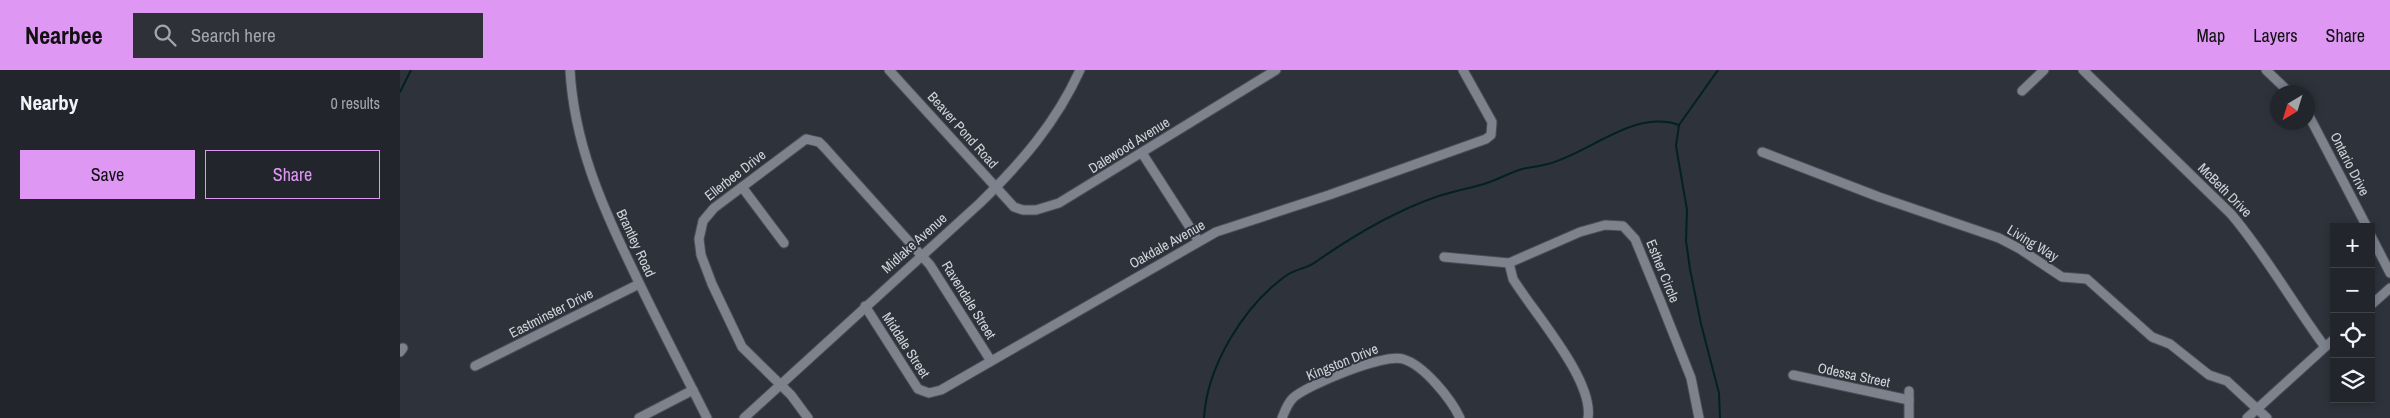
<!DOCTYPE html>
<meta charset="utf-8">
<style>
body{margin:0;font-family:"Archivo Narrow",sans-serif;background:#2e3238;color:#f1f3f6}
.controls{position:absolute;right:15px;bottom:15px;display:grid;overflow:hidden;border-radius:0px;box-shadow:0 2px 8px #0003}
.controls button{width:45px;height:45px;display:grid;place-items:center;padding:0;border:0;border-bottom:1px solid #3f4348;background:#22262c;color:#f1f3f6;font:25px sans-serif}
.compass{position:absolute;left:1870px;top:15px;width:45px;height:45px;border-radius:50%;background:#22262c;box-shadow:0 2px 8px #0003;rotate:218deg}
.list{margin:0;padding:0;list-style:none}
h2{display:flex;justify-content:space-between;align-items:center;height:65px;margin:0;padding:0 20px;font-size:21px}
h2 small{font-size:16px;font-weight:400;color:#a2a5a9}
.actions{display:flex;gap:10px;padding:15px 20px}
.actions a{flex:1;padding:11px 0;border:1px solid #de98f3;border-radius:0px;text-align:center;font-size:18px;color:#de98f3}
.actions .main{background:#de98f3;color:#111}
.icon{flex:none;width:28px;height:28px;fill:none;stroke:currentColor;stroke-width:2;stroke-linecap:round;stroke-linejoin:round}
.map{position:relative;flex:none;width:1990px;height:348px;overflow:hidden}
header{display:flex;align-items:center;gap:30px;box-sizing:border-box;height:70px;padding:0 25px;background:#de98f3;color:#111}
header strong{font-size:24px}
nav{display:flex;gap:28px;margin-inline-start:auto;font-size:18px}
.search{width:350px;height:45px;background:#2e3238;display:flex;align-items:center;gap:12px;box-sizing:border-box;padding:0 18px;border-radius:0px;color:#a2a5a9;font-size:19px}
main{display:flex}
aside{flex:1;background:#22262c}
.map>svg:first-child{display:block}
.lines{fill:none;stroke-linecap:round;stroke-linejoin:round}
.stream{stroke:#022122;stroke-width:2}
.minor-casing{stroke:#4a4e55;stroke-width:11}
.minor{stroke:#7d828d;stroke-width:9}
.labels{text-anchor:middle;stroke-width:4;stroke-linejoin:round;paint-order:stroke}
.street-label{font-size:14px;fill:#d1d3d9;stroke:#2e323b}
</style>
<header>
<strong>Nearbee</strong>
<div class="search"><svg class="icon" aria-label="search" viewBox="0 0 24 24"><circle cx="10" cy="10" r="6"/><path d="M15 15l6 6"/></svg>Search here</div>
<nav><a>Map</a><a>Layers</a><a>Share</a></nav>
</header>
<main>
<aside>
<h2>Nearby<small>0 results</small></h2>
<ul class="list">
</ul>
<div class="actions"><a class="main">Save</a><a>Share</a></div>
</aside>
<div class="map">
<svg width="1990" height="348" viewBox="0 0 1990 348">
<rect width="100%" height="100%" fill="#2e323b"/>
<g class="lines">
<g class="stream">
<polyline points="1318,0 1279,55 1276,76 1287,140 1286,171 1290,199 1301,254 1319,323 1320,348"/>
<polyline points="0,22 11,0"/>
<path d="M804 348C807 296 844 235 887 205 896 199 909 198 917 191 950 168 994 142 1033 128 1049 122 1067 119 1084 114 1097 110 1109 103 1122 99 1131 97 1140 96 1148 94 1190 83 1234 39 1279 55"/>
</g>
<defs>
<g id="minor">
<path d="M170 0C174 72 201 134 232 198 256 249 282 298 307 348"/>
<polyline points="489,0 614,137 623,140 636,140 659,133 876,0"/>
<path d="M1683 0 1831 144C1866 185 1893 234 1925 277"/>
<polyline points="1866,0 1889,22"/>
<polyline points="1622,21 1644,0"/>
<polyline points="1908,44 1967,157"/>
<polyline points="1362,82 1479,127 1599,168 1620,179 1662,207 1687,209 1752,267 1770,274 1809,305 1827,311 1867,348"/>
<polyline points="742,83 798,170"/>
<polyline points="342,117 384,173"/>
<polyline points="1971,166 1990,203"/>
<polyline points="1044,187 1109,193 1180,162 1205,155 1223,156 1235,169 1260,230 1291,308 1299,348"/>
<path d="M1109 193 1113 209C1134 243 1194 310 1188 348"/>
<polyline points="1971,235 1990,218"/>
<polyline points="465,236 518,319 529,323 541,320 816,162 929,125 1086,69 1091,65 1092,52 1063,0"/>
<polyline points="0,282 3,278"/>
<polyline points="75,296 239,214"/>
<polyline points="1393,305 1509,330"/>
<polyline points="1509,321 1509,348"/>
<polyline points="239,348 293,320"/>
<path d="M344 348 580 133C621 93 656 53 680 0"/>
<polyline points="408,348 391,325 342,277 312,214 301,185 299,169 303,151 314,138 406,69 419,72 424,77 530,195 591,291"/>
<path d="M882 348C885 341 887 334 893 328 907 315 985 283 1003 289 1024 295 1051 329 1060 348"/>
<polyline points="1847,348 1934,269"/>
</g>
</defs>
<use href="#minor" class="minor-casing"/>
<use href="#minor" class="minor"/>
</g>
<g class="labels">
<g class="street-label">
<text transform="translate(563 60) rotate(48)" y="5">Beaver Pond Road</text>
<text transform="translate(729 75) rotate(-32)" y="5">Dalewood Avenue</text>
<text transform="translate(1950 94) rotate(63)" y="5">Ontario Drive</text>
<text transform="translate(335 105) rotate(-38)" y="5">Ellerbee Drive</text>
<text transform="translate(1825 120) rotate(45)" y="5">McBeth Drive</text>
<text transform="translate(236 173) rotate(65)" y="5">Brantley Road</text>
<text transform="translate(514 173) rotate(-42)" y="5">Midlake Avenue</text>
<text transform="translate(1633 173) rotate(31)" y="5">Living Way</text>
<text transform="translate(767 174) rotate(-29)" y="5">Oakdale Avenue</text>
<text transform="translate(1263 201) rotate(68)" y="5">Esther Circle</text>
<text transform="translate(569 230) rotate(58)" y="5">Ravendale Street</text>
<text transform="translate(151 243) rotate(-27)" y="5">Eastminster Drive</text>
<text transform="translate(506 275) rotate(57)" y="5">Middale Street</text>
<text transform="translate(942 292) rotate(-22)" y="5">Kingston Drive</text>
<text transform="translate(1454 305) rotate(12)" y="5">Odessa Street</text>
</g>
</g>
</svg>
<div class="controls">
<button>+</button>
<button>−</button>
<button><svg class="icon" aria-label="locate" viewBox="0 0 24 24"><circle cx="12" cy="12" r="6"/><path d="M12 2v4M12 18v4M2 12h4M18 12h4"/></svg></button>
<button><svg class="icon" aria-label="layers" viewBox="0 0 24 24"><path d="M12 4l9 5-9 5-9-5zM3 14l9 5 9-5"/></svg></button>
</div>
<svg class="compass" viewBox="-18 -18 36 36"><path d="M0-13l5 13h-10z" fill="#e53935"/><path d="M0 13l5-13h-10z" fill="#a2a5a9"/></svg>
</div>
</main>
